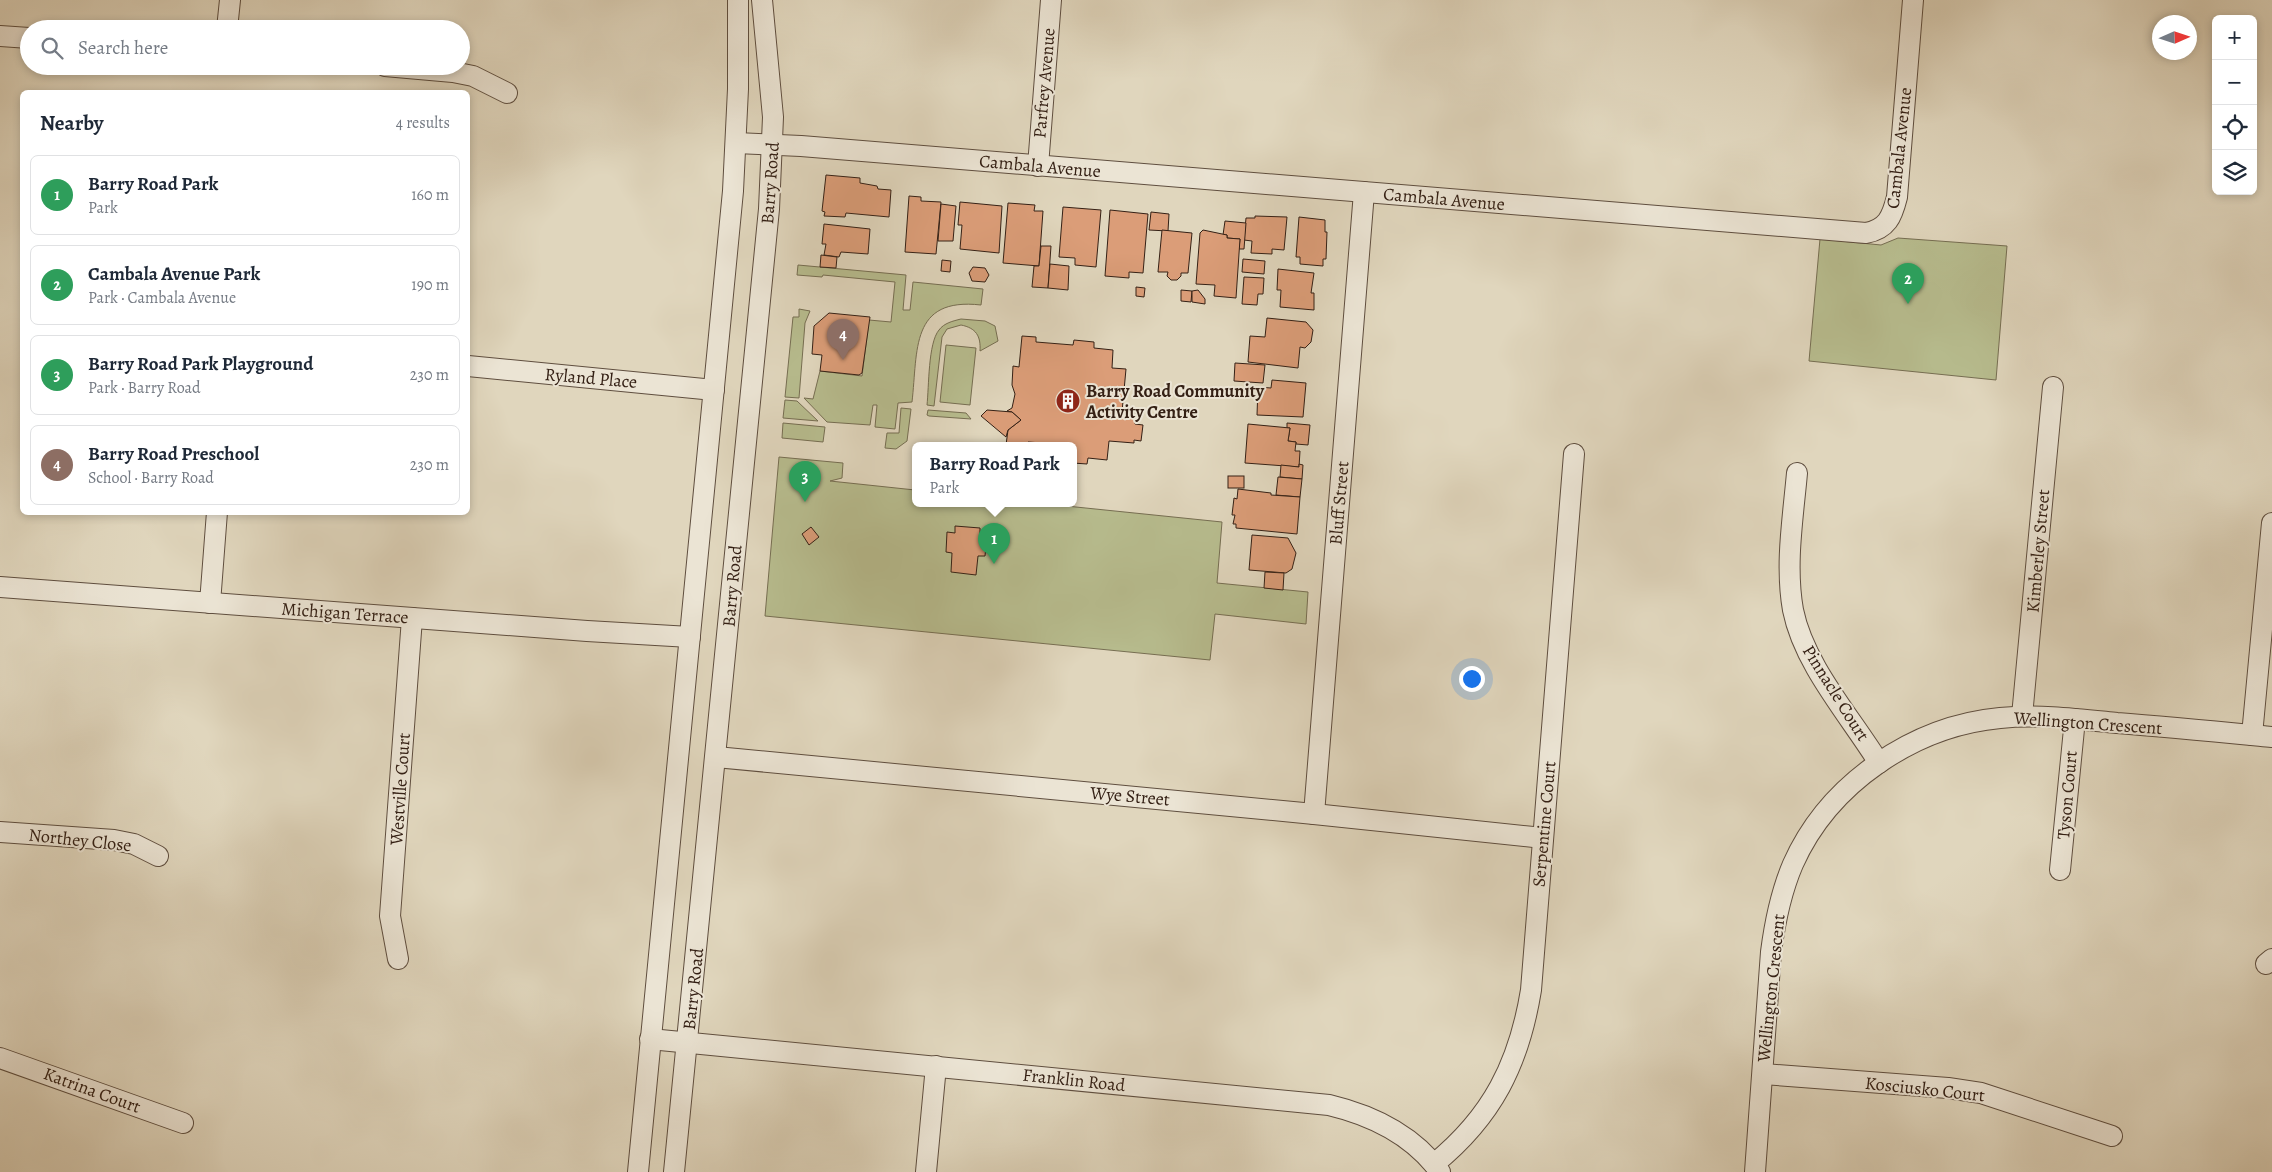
<!DOCTYPE html>
<meta charset="utf-8">
<style>
body{margin:0;font-family:Alegreya,serif;background:#f2f2f3;color:#1f2937}
.controls{position:absolute;right:15px;top:15px;display:grid;overflow:hidden;border-radius:8px;box-shadow:0 2px 8px #0003}
.controls button{width:45px;height:45px;display:grid;place-items:center;padding:0;border:0;border-bottom:1px solid #e0e1e3;background:#fff;color:#1f2937;font:25px sans-serif}
.compass{position:absolute;left:2152px;top:15px;width:45px;height:45px;border-radius:50%;background:#fff;box-shadow:0 2px 8px #0003;rotate:87deg}
.you{position:absolute;left:1471px;top:678px;width:18px;height:18px;margin:-12px;border:4px solid #fff;border-radius:50%;background:#1a73e8;box-shadow:0 0 0 8px #1a73e833}
.badge{display:grid;place-items:center;width:32px;height:32px;border-radius:50%;background:#8f2418;color:#fff;font-size:16px;font-weight:700}
.pin{position:absolute;translate:-50% -41px;filter:drop-shadow(0 1px 2px #0008)}
.pin::after{content:'';position:absolute;top:26px;width:18px;height:15px;background:inherit;clip-path:polygon(0 0,100% 0,50% 100%)}
.popup{position:absolute;left:912px;top:442px;width:165px;height:65px;box-sizing:border-box;display:grid;place-content:center;border-radius:8px;background:#fff;filter:drop-shadow(0 1px 4px #0005);font-size:16px;white-space:nowrap;color:#747a83}
.popup b{font-size:19px;color:#1f2937}
.popup::after{content:'';position:absolute;left:50%;top:100%;margin-left:-10px;border:10px solid transparent;border-top-color:#fff}
.list{margin:0;padding:0;list-style:none}
h2{display:flex;justify-content:space-between;align-items:center;height:65px;margin:0;padding:0 20px;font-size:21px}
h2 small{font-size:16px;font-weight:400;color:#747a83}
.list li{display:grid;grid-template-columns:32px 1fr auto;gap:15px;align-items:center;box-sizing:border-box;height:80px;margin:0 10px 10px;padding:0 10px;border:1px solid #e0e1e3;border-radius:8px}
.list b{display:block;font-size:19px;white-space:nowrap}
.list p{margin:0;font-size:16px;white-space:nowrap;color:#747a83}
.list em{font-size:16px;font-style:normal;color:#747a83}
.icon{flex:none;width:28px;height:28px;fill:none;stroke:currentColor;stroke-width:2;stroke-linecap:round;stroke-linejoin:round}
.map{position:relative;flex:none;width:2272px;height:1172px;overflow:hidden}
.search{position:absolute;background:#fff;box-shadow:0 2px 8px #0003;left:20px;top:20px;width:450px;height:55px;display:flex;align-items:center;gap:12px;box-sizing:border-box;padding:0 18px;border-radius:28px;color:#747a83;font-size:19px}
.panel{position:absolute;background:#fff;box-shadow:0 2px 8px #0003;left:20px;top:90px;width:450px;height:425px;border-radius:8px}
.map>svg:first-child{display:block}
.green{fill:#b7bc8e;stroke:#766e52}
.building{fill:#db9d78;stroke:#342015}
.lines{fill:none;stroke-linecap:round;stroke-linejoin:round}
.minor-casing{stroke:#5f4e3f;stroke-width:22}
.minor{stroke:#ebe4d4;stroke-width:20}
.labels{text-anchor:middle;stroke-width:4;stroke-linejoin:round;paint-order:stroke}
.street-label{font-size:18px;fill:#342015;stroke:#ebe4d4}
.poi-label{font-size:18px;font-weight:bold;fill:#342015;stroke:#ebe4d4;text-anchor:start}
</style>
<div class="map">
<svg width="2272" height="1172" viewBox="0 0 2272 1172">
<rect width="100%" height="100%" fill="#e0d6bd"/>
<filter id="stains"><feTurbulence type="fractalNoise" baseFrequency=".004" numOctaves="4"/><feColorMatrix values="0 0 0 0 .2 0 0 0 0 .09 0 0 0 0 .02 0 0 0 .5 -.17"/></filter>
<radialGradient id="worn" r=".72"><stop offset=".6" stop-color="#630" stop-opacity="0"/><stop offset="1" stop-color="#630" stop-opacity=".3"/></radialGradient>
<g class="green">
<polygon points="1898,238 2007,246 1996,380 1809,361 1820,239 1881,245"/>
<path d="M798 265 906 275 903 310H910L913 282 983 289 981 305C910 297 918 350 912 402L898 403 895 429 875 427 877 405H873L870 425 827 422 804 398 813 399 820 371 862 376 869 320 891 322 895 282 823 275 822 277 797 275Z"/>
<polygon points="799,309 810,311 805,323 799,398 785,397 793,317 799,317"/>
<path d="M961 319 985 321 995 326 998 341 980 351C981 336 976 328 961 325L947 329 942 337 934 406 927 405C929 387 928 343 939 330 944 323 953 321 961 319Z"/>
<polygon points="946,345 976,348 970,405 940,402"/>
<polygon points="785,400 797,401 818,421 783,418"/>
<polygon points="901,408 911,409 907,441 896,449 885,448 887,433 899,433"/>
<polygon points="928,410 966,413 971,419 929,416 927,415"/>
<polygon points="783,423 825,427 823,442 782,438"/>
<polygon points="779,457 843,463 842,478 830,481 915,490 915,503 1037,503 1222,522 1217,583 1308,592 1306,624 1215,614 1210,660 765,616"/>
</g>
<g class="building">
<polygon points="826,175 860,178 860,183 877,186 878,189 891,190 889,217 846,213 845,217 824,216 825,212 822,211"/>
<polygon points="909,196 921,197 921,201 941,202 936,254 905,252"/>
<polygon points="960,202 1002,206 999,253 960,249 962,225 958,225"/>
<polygon points="1008,203 1035,205 1034,211 1043,211 1039,266 1003,263"/>
<polygon points="941,204 956,206 953,241 938,241"/>
<polygon points="1063,207 1101,210 1096,267 1075,265 1075,258 1059,257"/>
<polygon points="1110,210 1148,214 1143,273 1129,272 1129,278 1105,276"/>
<polygon points="1151,212 1169,214 1168,231 1149,230"/>
<polygon points="1255,216 1287,217 1284,250 1272,249 1272,254 1251,253 1252,241 1244,240 1246,218 1255,218"/>
<polygon points="1299,217 1325,220 1325,232 1327,232 1326,259 1323,259 1323,266 1300,264 1300,257 1296,257"/>
<polygon points="1225,221 1246,223 1244,249 1239,249 1240,239 1227,238 1227,235 1223,235"/>
<polygon points="824,224 870,229 868,254 841,252 839,257 824,255 826,244 822,244"/>
<polygon points="1162,230 1192,233 1188,273 1181,273 1181,276 1177,280 1171,280 1167,276 1168,272 1158,272"/>
<polygon points="1203,230 1227,235 1227,238 1240,239 1236,298 1214,296 1215,285 1196,284 1200,233"/>
<polygon points="1041,246 1051,246 1048,288 1032,287 1034,266 1039,266"/>
<polygon points="821,255 837,257 836,268 820,267"/>
<polygon points="1243,259 1265,261 1264,274 1242,272"/>
<polygon points="942,260 951,261 950,272 941,271"/>
<polygon points="1050,264 1069,266 1068,290 1048,288"/>
<polygon points="973,267 985,268 989,275 985,282 972,281 969,273"/>
<polygon points="1278,269 1314,273 1311,293 1314,293 1314,310 1280,307 1281,290 1277,290"/>
<polygon points="1244,277 1264,278 1263,294 1258,294 1257,305 1242,304"/>
<polygon points="1136,287 1145,288 1144,297 1136,296"/>
<polygon points="1181,290 1192,291 1191,302 1181,301"/>
<polygon points="1198,290 1205,299 1205,304 1192,302 1192,291"/>
<polygon points="829,313 870,317 862,373 859,375 820,371 822,355 812,354 814,326"/>
<polygon points="1267,318 1306,322 1313,330 1311,342 1305,348 1300,347 1298,368 1248,362 1250,336 1265,337"/>
<polygon points="1022,336 1036,337 1036,342 1073,345 1074,340 1094,342 1094,348 1113,350 1112,368 1126,369 1122,412 1136,413 1135,424 1143,425 1141,441 1134,440 1134,443 1109,441 1107,460 1088,458 1087,464 1073,463 1073,445 1042,445 1042,443 1028,442 1028,445 1006,445 1008,430 1021,420 1012,412 1007,411 1012,408 1015,394 1012,385 1013,366 1019,367"/>
<polygon points="1235,363 1265,365 1263,383 1234,381"/>
<polygon points="1272,380 1306,383 1303,417 1257,415 1258,387 1271,388"/>
<polygon points="987,410 1012,412 1021,420 1008,430 1006,437 981,416"/>
<polygon points="1287,423 1310,425 1308,445 1296,444 1296,442 1288,441 1290,428 1287,428"/>
<polygon points="1248,424 1290,428 1288,441 1296,442 1295,451 1300,451 1299,467 1245,463"/>
<polygon points="1299,464 1303,465 1302,479 1280,477 1281,465 1299,467"/>
<rect x="1228" y="476" width="16" height="12"/>
<polygon points="1278,477 1302,479 1300,497 1276,495"/>
<polygon points="1238,489 1271,493 1271,495 1300,497 1297,534 1236,528 1236,524 1233,524 1235,515 1232,515 1234,498 1237,499"/>
<polygon points="955,526 980,528 980,535 987,536 985,556 978,556 976,575 951,572 952,553 946,552 947,532 955,533"/>
<polygon points="811,527 819,537 809,545 802,534"/>
<polygon points="1252,535 1288,538 1296,553 1292,569 1286,573 1249,570"/>
<polygon points="1265,572 1284,573 1283,590 1264,588"/>
</g>
<g class="lines">
<defs>
<g id="minor">
<polyline points="227,29 230,0"/>
<polyline points="0,36 29,38"/>
<polyline points="385,66 453,72 473,76 507,93"/>
<path d="M736 143 801 146 1866 233C1887 229 1892 217 1897 197L1913 0"/>
<polyline points="1038,166 1051,0"/>
<polyline points="468,366 714,390"/>
<path d="M1797 473C1793 518 1785 565 1793 610 1804 665 1850 716 1879 763"/>
<polyline points="0,587 587,631 690,637"/>
<polyline points="210,603 217,512"/>
<polyline points="2022,716 2053,387"/>
<polyline points="2252,735 2272,523"/>
<polyline points="716,757 1314,814 1543,838"/>
<polyline points="1314,814 1364,192"/>
<polyline points="0,832 114,840 134,844 158,856"/>
<polyline points="2060,870 2075,719"/>
<polyline points="398,959 390,916 412,618"/>
<polyline points="2266,964 2272,959"/>
<path d="M650 1039 1329 1105C1371 1115 1413 1135 1440 1172"/>
<polyline points="0,1058 183,1123"/>
<polyline points="1763,1074 1948,1088 1981,1093 2112,1136"/>
<path d="M1434 1164C1492 1117 1519 1064 1531 990L1574 454"/>
<polyline points="638,1172 733,191 738,89 738,0"/>
<polyline points="674,1172 769,209 773,117 762,0"/>
<polyline points="926,1172 936,1066"/>
<path d="M1755 1172 1771 952C1775 921 1781 892 1793 864 1829 783 1914 726 2000 718 2039 714 2078 719 2117 723 2169 727 2220 732 2272 737"/>
</g>
</defs>
<use href="#minor" class="minor-casing"/>
<use href="#minor" class="minor"/>
</g>
<defs>
<symbol id="building-disc" viewBox="-11 -11 22 22"><circle r="9.5" fill="#8f2418" stroke="#ebe4d4"/><path d="M-4-6H4V6H1V3H-1V6H-4ZM-2.5-4.3h1.7v1.8h-1.7ZM.8-4.3h1.7v1.8H.8ZM-2.5-1h1.7V.8h-1.7ZM.8-1h1.7V.8H.8Z" fill="#fff"/></symbol>
</defs>
<g fill-rule="evenodd">
<use href="#building-disc" x="1054" y="387" width="28" height="28"/>
</g>
<g class="labels">
<g class="street-label">
<text transform="translate(1044 83) rotate(-85)" y="6">Parfrey Avenue</text>
<text transform="translate(1899 148) rotate(-84)" y="6">Cambala Avenue</text>
<text transform="translate(1040 166) rotate(5)" y="6">Cambala Avenue</text>
<text transform="translate(770 183) rotate(-86)" y="6">Barry Road</text>
<text transform="translate(1444 199) rotate(5)" y="6">Cambala Avenue</text>
<text transform="translate(591 378) rotate(5)" y="6">Ryland Place</text>
<text transform="translate(1339 503) rotate(-85)" y="6">Bluff Street</text>
<text transform="translate(2038 551) rotate(-85)" y="6">Kimberley Street</text>
<text transform="translate(732 586) rotate(-85)" y="6">Barry Road</text>
<text transform="translate(345 613) rotate(4)" y="6">Michigan Terrace</text>
<text transform="translate(1836 693) rotate(58)" y="6">Pinnacle Court</text>
<text transform="translate(2088 723) rotate(4)" y="6">Wellington Crescent</text>
<text transform="translate(400 789) rotate(-86)" y="6">Westville Court</text>
<text transform="translate(2067 795) rotate(-85)" y="6">Tyson Court</text>
<text transform="translate(1130 796) rotate(5)" y="6">Wye Street</text>
<text transform="translate(1544 824) rotate(-85)" y="6">Serpentine Court</text>
<text transform="translate(80 840) rotate(6)" y="6">Northey Close</text>
<text transform="translate(1771 988) rotate(-84)" y="6">Wellington Crescent</text>
<text transform="translate(693 989) rotate(-84)" y="6">Barry Road</text>
<text transform="translate(1074 1080) rotate(6)" y="6">Franklin Road</text>
<text transform="translate(1925 1089) rotate(6)" y="6">Kosciusko Court</text>
<text transform="translate(92 1090) rotate(20)" y="6">Katrina Court</text>
</g>
<g class="poi-label">
<text x="1086" y="397">Barry Road Community<tspan x="1086" dy="21">Activity Centre</tspan></text>
</g>
</g>
<rect width="100%" height="100%" filter="url(#stains)"/>
<rect width="100%" height="100%" fill="url(#worn)"/>
</svg>
<div class="controls">
<button>+</button>
<button>−</button>
<button><svg class="icon" aria-label="locate" viewBox="0 0 24 24"><circle cx="12" cy="12" r="6"/><path d="M12 2v4M12 18v4M2 12h4M18 12h4"/></svg></button>
<button><svg class="icon" aria-label="layers" viewBox="0 0 24 24"><path d="M12 4l9 5-9 5-9-5zM3 14l9 5 9-5"/></svg></button>
</div>
<svg class="compass" viewBox="-18 -18 36 36"><path d="M0-13l5 13h-10z" fill="#e53935"/><path d="M0 13l5-13h-10z" fill="#747a83"/></svg>
<div class="you"></div>
<div class="pin badge" style="left:994px;top:564px;background:#2e9e5b">1</div>
<div class="popup"><b>Barry Road Park</b>Park</div>
<div class="pin badge" style="left:1908px;top:304px;background:#2e9e5b">2</div>
<div class="pin badge" style="left:805px;top:502px;background:#2e9e5b">3</div>
<div class="pin badge" style="left:843px;top:360px;background:#8d6e63">4</div>
<div class="search"><svg class="icon" aria-label="search" viewBox="0 0 24 24"><circle cx="10" cy="10" r="6"/><path d="M15 15l6 6"/></svg>Search here</div>
<section class="panel">
<h2>Nearby<small>4 results</small></h2>
<ul class="list">
<li><span class="badge" style="background:#2e9e5b">1</span><div><b>Barry Road Park</b><p>Park</p></div><em>160 m</em></li>
<li><span class="badge" style="background:#2e9e5b">2</span><div><b>Cambala Avenue Park</b><p>Park · Cambala Avenue</p></div><em>190 m</em></li>
<li><span class="badge" style="background:#2e9e5b">3</span><div><b>Barry Road Park Playground</b><p>Park · Barry Road</p></div><em>230 m</em></li>
<li><span class="badge" style="background:#8d6e63">4</span><div><b>Barry Road Preschool</b><p>School · Barry Road</p></div><em>230 m</em></li>
</ul>
</section>
</div>
